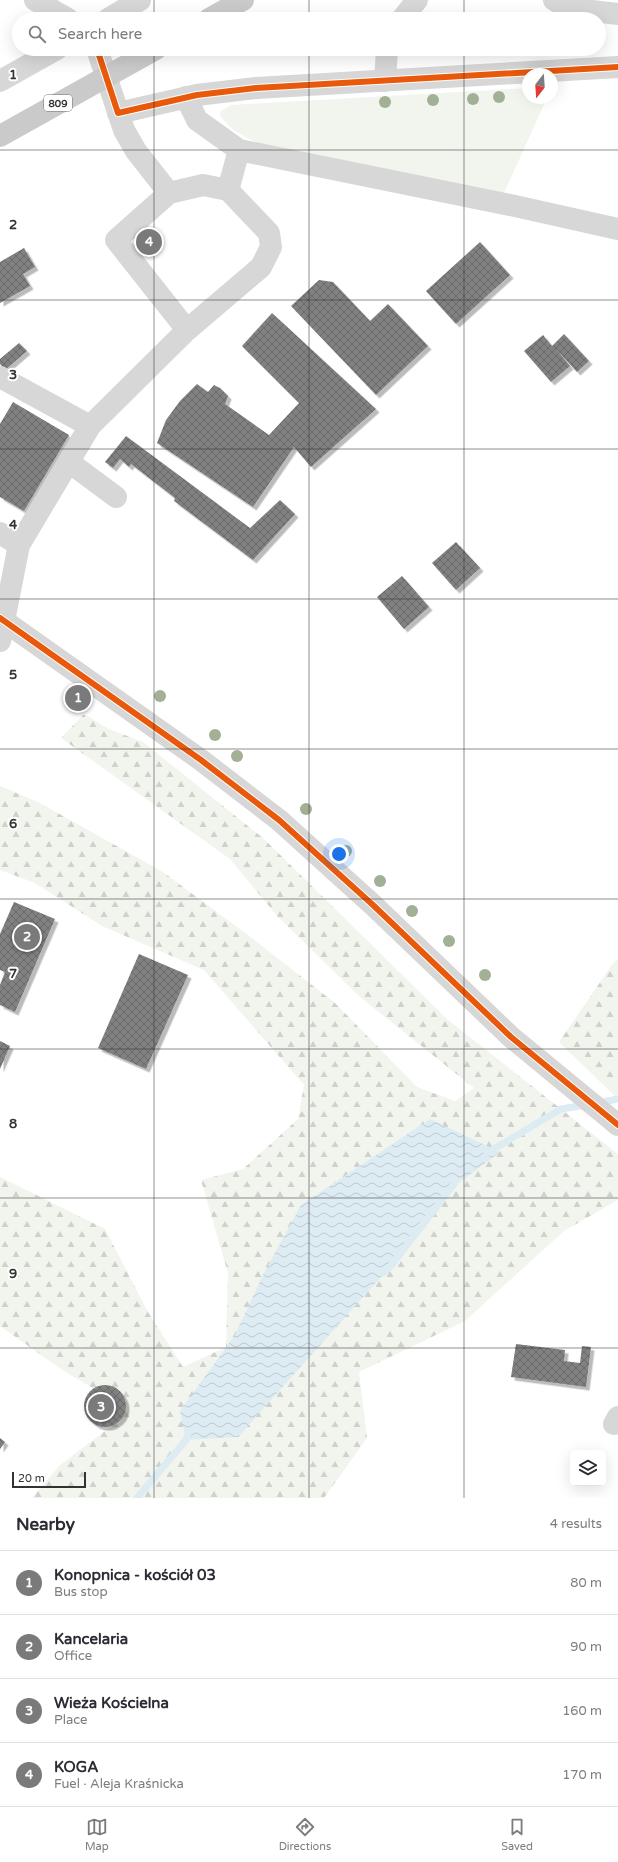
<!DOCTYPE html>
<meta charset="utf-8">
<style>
body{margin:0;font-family:"Varela Round",sans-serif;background:#f2f2f3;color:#2b2b33}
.controls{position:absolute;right:12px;bottom:12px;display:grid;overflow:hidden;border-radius:6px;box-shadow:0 4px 16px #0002}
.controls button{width:36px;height:36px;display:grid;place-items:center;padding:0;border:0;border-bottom:1px solid #e1e1e2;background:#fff;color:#2b2b33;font:20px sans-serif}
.compass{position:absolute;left:522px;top:68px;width:36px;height:36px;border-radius:50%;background:#fff;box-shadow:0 4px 16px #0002;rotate:197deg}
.scale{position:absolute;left:12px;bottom:10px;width:74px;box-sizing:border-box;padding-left:4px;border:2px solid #333;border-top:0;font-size:11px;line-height:14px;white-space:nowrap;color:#333;-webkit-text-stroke:3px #fff;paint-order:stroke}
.you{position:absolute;left:339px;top:854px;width:14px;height:14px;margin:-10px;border:3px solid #fff;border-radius:50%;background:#1a73e8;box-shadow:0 0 0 6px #1a73e833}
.badge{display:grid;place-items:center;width:26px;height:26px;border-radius:50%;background:#7a7a7a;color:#fff;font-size:13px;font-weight:700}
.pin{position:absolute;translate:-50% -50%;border:2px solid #fff;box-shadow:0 1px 4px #0006}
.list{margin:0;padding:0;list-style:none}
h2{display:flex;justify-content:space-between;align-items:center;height:52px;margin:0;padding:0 16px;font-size:17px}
h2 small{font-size:13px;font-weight:400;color:#7c7c81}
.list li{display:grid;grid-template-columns:26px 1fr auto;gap:12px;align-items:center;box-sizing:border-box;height:64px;padding:0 16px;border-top:1px solid #e1e1e2}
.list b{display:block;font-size:15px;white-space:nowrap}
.list p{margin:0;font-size:13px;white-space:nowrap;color:#7c7c81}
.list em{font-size:13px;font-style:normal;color:#7c7c81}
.icon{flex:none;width:22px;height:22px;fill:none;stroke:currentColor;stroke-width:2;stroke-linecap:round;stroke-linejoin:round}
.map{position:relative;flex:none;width:618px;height:1498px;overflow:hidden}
.search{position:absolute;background:#fff;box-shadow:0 4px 16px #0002;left:12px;right:12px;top:12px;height:44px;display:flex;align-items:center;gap:10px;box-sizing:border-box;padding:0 14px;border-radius:22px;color:#7c7c81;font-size:15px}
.sheet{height:308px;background:#fff}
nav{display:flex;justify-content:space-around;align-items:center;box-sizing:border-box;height:56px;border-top:1px solid #e1e1e2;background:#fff;font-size:11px;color:#7c7c81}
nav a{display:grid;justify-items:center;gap:2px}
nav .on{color:#7a7a7a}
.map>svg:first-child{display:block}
.green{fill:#f1f5ed}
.forest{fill:url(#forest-firs)}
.water{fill:url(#water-waves)}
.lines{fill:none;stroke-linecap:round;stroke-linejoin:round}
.stream{stroke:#ddebf3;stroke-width:7}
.building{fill:url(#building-cross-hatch);filter:url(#shadow)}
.minor{stroke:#d7d7d7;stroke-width:22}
.major{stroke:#cacaca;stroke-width:22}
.cycleway-casing{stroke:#fff;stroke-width:8}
.cycleway{stroke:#e8590c;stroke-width:6}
.tree{fill:#a2b095}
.grid{fill:none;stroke:#333;stroke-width:1;stroke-opacity:0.55}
.labels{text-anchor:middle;stroke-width:4;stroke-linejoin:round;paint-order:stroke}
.shield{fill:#fff;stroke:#707070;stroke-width:1}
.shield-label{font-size:10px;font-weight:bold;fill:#333}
.grid-label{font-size:13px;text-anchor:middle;font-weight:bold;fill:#333;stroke:#fff;stroke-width:4;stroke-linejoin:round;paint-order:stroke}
</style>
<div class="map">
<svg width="618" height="1498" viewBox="0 0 618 1498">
<defs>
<pattern id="forest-firs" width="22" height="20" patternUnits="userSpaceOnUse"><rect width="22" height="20" fill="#f1f5ed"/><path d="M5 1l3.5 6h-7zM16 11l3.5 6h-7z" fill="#cfd2cc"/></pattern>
<pattern id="water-waves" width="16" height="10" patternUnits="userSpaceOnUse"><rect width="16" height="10" fill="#ddebf3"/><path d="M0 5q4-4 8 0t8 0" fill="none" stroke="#becad1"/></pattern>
<pattern id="building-cross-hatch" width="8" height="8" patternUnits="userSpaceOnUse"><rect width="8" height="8" fill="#818181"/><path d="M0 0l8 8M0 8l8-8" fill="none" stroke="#6a6a6a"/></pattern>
<filter id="shadow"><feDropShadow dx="3.5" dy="3.5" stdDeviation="0" flood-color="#0004"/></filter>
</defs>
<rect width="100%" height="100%" fill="#fff"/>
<polygon class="green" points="528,88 528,98 547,98 504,193 267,149 232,129 220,116 221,111 231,105"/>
<g class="forest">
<polygon points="84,714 109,729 143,742 263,838 448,1020 618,1154 618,1200 564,1231 465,1321 359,1372 367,1438 324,1498 32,1498 60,1465 113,1425 106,1396 61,1369 0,1326 0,1177 105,1229 148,1312 183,1367 226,1347 228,1273 201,1180 243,1169 298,1119 304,1085 204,970 102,926 35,883 0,870 0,786 38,802 163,872 253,939 335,1003 417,1087 455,1101 474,1088 360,997 278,917 230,859 61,738"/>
<polygon points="618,959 618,1099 559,1042 614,962"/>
</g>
<polygon class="water" points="430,1119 500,1152 444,1194 390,1267 238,1437 186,1440 180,1411 235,1335 264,1273 301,1205"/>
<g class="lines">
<g class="stream">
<polyline points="598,1103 618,1099"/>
<polyline points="487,1153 561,1109 586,1105"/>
<polyline points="383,1273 390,1267 454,1184"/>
<polyline points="137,1498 186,1440 189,1431"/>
</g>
</g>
<g class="building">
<polygon points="480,242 510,275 456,324 426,291"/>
<polygon points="24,248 35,267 23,274 30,286 0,303 0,262"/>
<polygon points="319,280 333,282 370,321 388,304 428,346 376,395 291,306"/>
<polygon points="272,313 376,409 311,467 294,447 253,507 157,443 166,420 180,401 197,384 208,392 214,385 220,388 228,396 225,404 269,435 299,403 242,346"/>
<polygon points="564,334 589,361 577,372 556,349 570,366 551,382 524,351 543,335 552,346"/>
<polygon points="19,343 27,351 5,370 0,364 0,359"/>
<polygon points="13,402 69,435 24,511 0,497 0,424"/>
<polygon points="126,436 250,528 280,500 295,514 253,560 174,501 175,498 131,464 129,467 120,459 113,468 105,462"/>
<polygon points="456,542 480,568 456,590 432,563"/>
<polygon points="402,576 429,607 404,629 377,597"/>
<polygon points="14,902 55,919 15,1012 0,1005 0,985 5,972 0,970 0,934"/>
<polygon points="139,954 188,975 146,1069 98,1048"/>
<polygon points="0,1041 10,1046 0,1069"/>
<polygon points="516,1344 565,1350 564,1361 580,1363 582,1346 591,1347 586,1387 511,1377"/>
<circle cx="105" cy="1406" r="21"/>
<polygon points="0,1438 5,1442 0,1449"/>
</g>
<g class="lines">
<g class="minor">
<polyline points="35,0 68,19"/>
<polyline points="554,0 567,8 618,14"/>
<polyline points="108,19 140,0"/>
<polyline points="402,19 417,0"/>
<polyline points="97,49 124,130 136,151 169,193"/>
<polyline points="0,81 57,49"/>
<polyline points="385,81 387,49"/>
<polyline points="186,97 197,120 239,150 515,206 618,229"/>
<polyline points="118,113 197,95 256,88 618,67"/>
<polyline points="228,190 239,150"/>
<polyline points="0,377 90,426"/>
<polyline points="69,462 116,497"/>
<polyline points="0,533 19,545"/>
<polyline points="0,618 201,760 279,820 373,905 511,1037 618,1125"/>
<polyline points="0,641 19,545 90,426 187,330 261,267 271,247 269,233 228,190 203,185 169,193 116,240 187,330"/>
<polyline points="614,1424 618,1417"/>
</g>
<g class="major">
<polyline points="209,19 243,0"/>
<polyline points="0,136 156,49"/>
</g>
<defs>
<g id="cycleway">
<polyline points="97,49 118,113 197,95 256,88 618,67"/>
<polyline points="0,618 201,760 279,820 373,905 511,1037 618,1125"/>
</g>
</defs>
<use href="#cycleway" class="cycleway-casing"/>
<use href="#cycleway" class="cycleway"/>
</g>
<g class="tree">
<circle cx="499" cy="97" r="6"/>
<circle cx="473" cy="99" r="6"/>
<circle cx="433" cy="100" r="6"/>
<circle cx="385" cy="102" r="6"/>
<circle cx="160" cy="696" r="6"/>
<circle cx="215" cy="735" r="6"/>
<circle cx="237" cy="756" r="6"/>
<circle cx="306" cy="809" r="6"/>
<circle cx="346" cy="851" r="6"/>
<circle cx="380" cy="881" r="6"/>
<circle cx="412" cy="911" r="6"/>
<circle cx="449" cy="941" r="6"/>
<circle cx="485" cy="975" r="6"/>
</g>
<path class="grid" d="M154 0V19M309 0V19M464 0V19M154 49V1498M309 49V1498M464 49V1498M0 150H618M0 300H618M0 449H618M0 599H618M0 749H618M0 899H618M0 1049H618M0 1198H618M0 1348H618"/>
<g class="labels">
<rect class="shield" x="44" y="95" width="28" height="16" rx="3"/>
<g class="shield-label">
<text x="58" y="107">809</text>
</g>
</g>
<g class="grid-label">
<text x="13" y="79">1</text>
<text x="13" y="229">2</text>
<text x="13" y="379">3</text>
<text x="13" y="529">4</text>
<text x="13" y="679">5</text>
<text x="13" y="828">6</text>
<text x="13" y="978">7</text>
<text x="13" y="1128">8</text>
<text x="13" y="1278">9</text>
</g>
</svg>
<div class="controls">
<button><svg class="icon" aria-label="layers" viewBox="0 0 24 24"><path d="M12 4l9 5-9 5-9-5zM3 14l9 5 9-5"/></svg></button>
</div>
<svg class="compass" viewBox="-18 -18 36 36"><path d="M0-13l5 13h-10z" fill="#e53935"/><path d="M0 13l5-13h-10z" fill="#7c7c81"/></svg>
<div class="scale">20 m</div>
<div class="you"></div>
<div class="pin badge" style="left:78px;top:698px">1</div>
<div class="pin badge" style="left:27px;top:937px">2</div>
<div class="pin badge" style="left:101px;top:1407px">3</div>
<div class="pin badge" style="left:149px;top:242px">4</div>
<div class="search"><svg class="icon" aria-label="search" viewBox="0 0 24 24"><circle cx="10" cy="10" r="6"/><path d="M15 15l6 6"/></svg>Search here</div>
</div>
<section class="sheet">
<h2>Nearby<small>4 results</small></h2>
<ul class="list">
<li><span class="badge">1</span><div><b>Konopnica - kościół 03</b><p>Bus stop</p></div><em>80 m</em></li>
<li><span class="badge">2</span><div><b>Kancelaria</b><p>Office</p></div><em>90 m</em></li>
<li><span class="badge">3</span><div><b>Wieża Kościelna</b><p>Place</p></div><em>160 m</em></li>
<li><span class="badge">4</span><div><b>KOGA</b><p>Fuel · Aleja Kraśnicka</p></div><em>170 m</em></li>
</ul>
</section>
<nav>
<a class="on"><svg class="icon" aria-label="map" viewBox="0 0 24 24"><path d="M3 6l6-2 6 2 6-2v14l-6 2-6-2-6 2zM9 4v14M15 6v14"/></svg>Map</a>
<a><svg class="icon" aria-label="directions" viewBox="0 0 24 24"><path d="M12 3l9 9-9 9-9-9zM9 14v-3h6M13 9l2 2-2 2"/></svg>Directions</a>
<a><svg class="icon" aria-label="saved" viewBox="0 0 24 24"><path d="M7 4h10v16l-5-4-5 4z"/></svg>Saved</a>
</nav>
